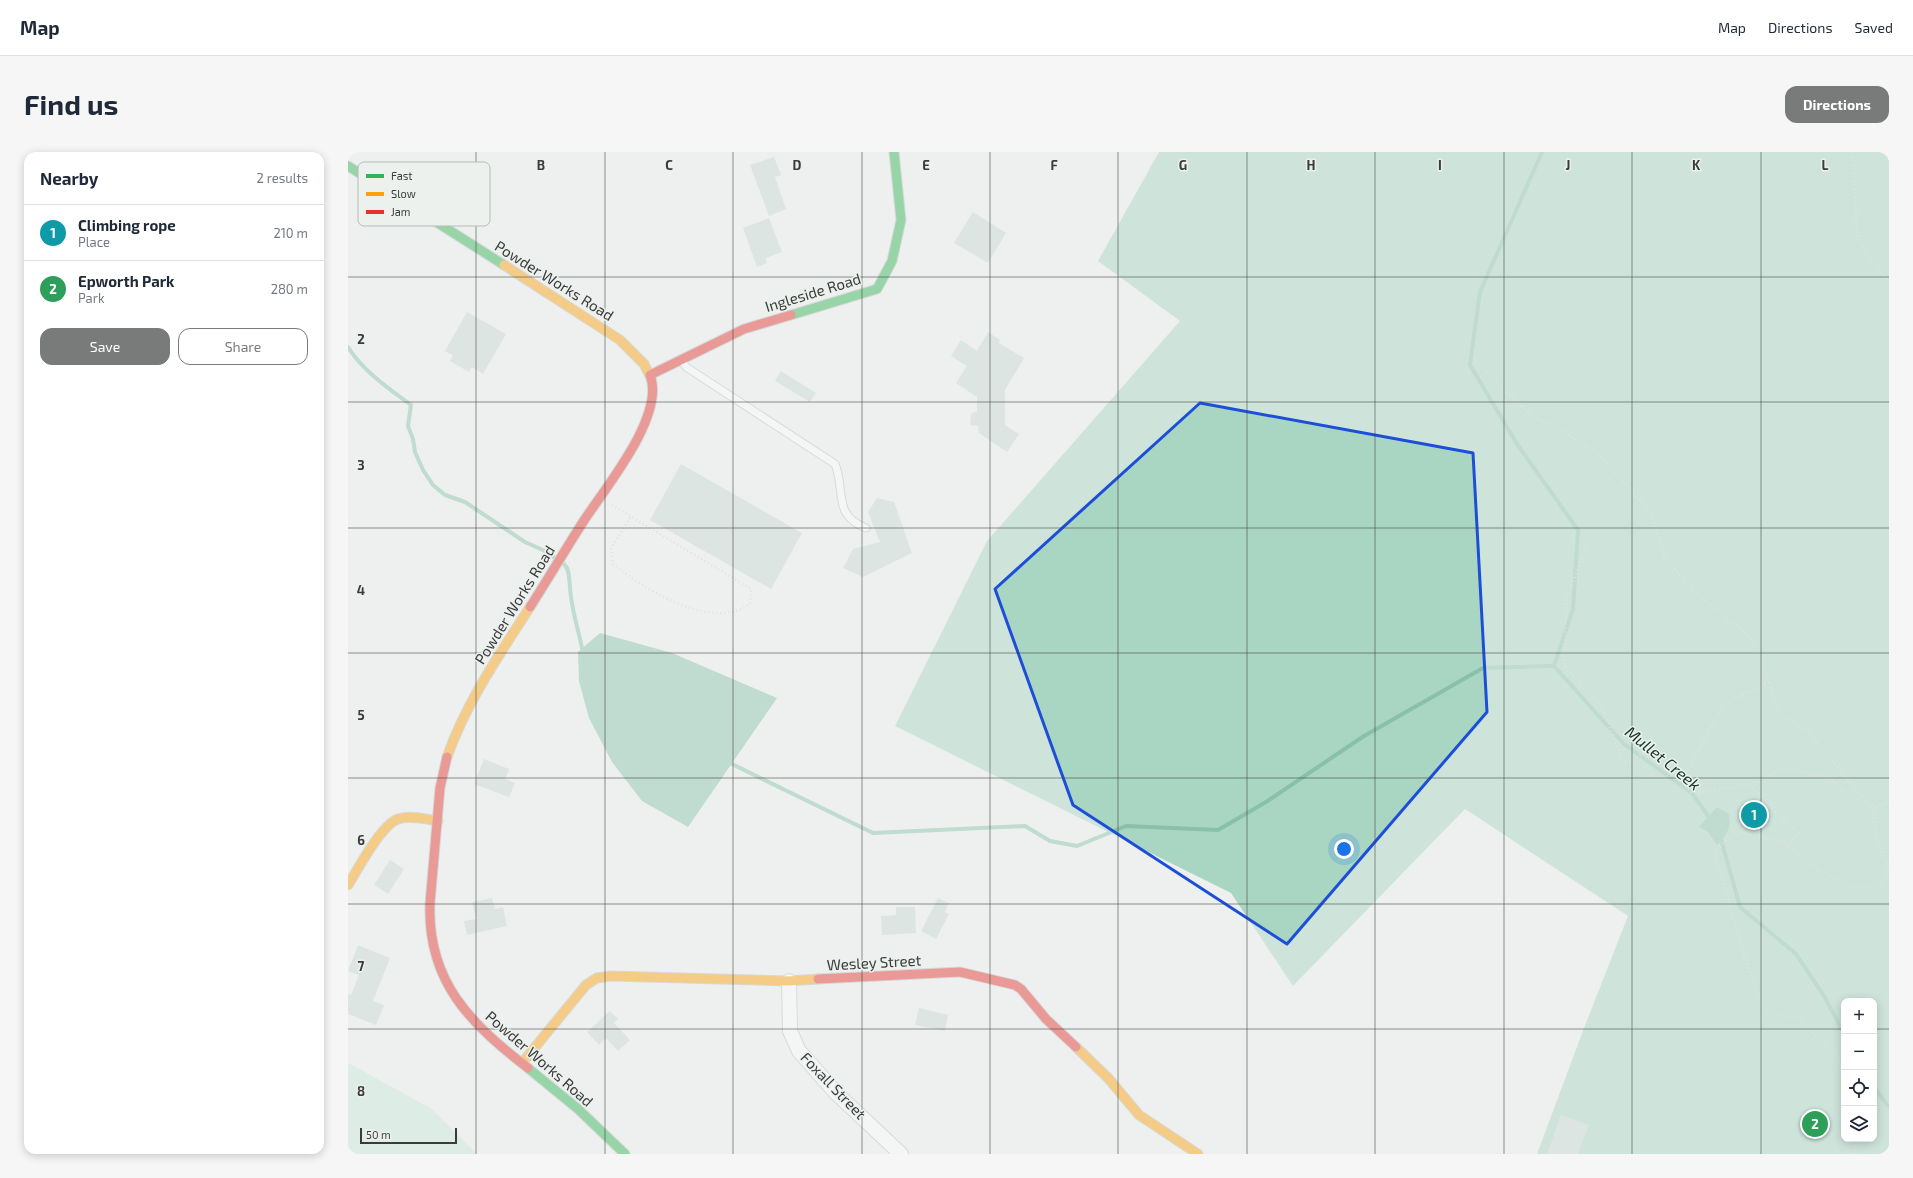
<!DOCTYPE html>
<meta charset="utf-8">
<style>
body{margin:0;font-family:"Exo 2",sans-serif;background:#f6f6f7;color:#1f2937}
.controls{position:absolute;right:12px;bottom:12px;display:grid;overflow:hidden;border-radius:8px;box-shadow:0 2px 10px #0003}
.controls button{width:36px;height:36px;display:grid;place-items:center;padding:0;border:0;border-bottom:1px solid #e0e1e3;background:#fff;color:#1f2937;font:20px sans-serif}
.scale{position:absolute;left:12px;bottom:10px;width:97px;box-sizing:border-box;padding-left:4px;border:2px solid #3a3c3b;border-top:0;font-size:11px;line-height:14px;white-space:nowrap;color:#3a3c3b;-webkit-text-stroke:3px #ecf1ee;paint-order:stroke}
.you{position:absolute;left:996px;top:697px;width:14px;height:14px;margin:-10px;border:3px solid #fff;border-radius:50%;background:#1a73e8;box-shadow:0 0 0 6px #1a73e833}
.badge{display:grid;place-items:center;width:26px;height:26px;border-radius:50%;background:#797b7a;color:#fff;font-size:13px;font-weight:700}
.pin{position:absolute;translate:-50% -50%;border:2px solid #fff;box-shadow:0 1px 4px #0006}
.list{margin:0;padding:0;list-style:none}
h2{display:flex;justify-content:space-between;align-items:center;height:52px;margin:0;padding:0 16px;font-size:17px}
h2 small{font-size:13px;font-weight:400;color:#747a83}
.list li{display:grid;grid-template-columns:26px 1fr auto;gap:12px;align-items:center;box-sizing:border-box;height:56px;padding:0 16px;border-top:1px solid #e0e1e3}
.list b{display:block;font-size:15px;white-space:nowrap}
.list p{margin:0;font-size:13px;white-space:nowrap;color:#747a83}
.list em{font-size:13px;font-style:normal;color:#747a83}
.actions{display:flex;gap:8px;padding:12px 16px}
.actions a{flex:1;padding:9px 0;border:1px solid #797b7a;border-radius:12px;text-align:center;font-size:14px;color:#797b7a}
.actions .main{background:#797b7a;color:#fff}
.icon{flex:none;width:22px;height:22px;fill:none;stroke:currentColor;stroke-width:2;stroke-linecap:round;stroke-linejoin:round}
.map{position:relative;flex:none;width:1541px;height:1002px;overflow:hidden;border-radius:12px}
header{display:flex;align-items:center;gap:24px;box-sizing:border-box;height:56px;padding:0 20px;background:#fff;border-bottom:1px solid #e0e1e3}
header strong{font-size:19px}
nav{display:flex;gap:22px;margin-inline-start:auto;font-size:14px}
.intro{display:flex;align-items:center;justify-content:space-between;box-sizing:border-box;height:96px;padding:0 24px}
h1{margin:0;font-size:28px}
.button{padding:10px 18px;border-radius:12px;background:#797b7a;color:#fff;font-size:14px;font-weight:700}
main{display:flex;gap:24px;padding:0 24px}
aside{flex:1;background:#fff;border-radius:12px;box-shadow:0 2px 10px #0003}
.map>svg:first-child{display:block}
.green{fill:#c9e6d9}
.forest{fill:#a9d6c3;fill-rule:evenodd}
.water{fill:#89c0a9}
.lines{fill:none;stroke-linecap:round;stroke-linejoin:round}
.stream{stroke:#89c0a9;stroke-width:4}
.building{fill:#c7d8d0}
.lane-casing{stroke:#bcbebc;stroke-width:9}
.street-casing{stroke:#bcbebc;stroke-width:16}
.fast-casing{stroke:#bcbebc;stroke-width:11}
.slow-casing{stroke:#bcbebc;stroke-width:11}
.jam-casing{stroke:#bcbebc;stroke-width:11}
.path{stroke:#cfd0d0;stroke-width:2.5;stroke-dasharray:1 3;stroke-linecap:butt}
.lane{stroke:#fcfdfc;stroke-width:7}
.street{stroke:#fcfdfc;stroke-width:14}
.fast{stroke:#30b455;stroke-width:9}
.slow{stroke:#ff9f0a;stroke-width:9}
.jam{stroke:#e5322d;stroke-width:9}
.marked{fill:none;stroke:#1d4ed8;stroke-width:3;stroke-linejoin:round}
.grid{fill:none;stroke:#3a3c3b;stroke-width:1;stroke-opacity:0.55}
.labels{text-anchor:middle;stroke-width:3;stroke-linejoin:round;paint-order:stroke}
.street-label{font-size:15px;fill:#3a3c3b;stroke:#ecf1ee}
.water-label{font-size:16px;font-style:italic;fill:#14382a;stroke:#ecf1ee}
.key{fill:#ecf1ee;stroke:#b7bbb8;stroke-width:1}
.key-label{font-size:11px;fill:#3a3c3b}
.grid-label{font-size:13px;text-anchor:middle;font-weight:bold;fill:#3a3c3b;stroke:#ecf1ee;stroke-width:3;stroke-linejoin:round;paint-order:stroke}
</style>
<header>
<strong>Map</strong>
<nav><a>Map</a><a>Directions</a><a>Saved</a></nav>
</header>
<div class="intro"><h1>Find us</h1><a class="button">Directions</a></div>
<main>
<aside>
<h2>Nearby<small>2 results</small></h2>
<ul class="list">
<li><span class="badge" style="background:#0f9aa8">1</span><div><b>Climbing rope</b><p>Place</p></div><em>210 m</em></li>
<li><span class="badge" style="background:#2e9e5b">2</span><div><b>Epworth Park</b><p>Park</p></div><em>280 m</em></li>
</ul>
<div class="actions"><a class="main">Save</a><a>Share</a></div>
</aside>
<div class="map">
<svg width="1541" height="1002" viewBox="0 0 1541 1002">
<rect width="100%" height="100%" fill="#edf0ee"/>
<polygon class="green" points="0,911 84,957 129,1002 0,1002"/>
<path class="forest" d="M811 0H1541V1002H1189L1236 876 1280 764 1117 657 945 834 883 741 547 574 639 389 832 169 750 109ZM1496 849H1526V987H1496Z"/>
<g class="water">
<polygon points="252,481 324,501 429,546 340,675 294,649 264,610 241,566 231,529 230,500"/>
<path d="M1369 655 1381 662C1384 673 1378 686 1369 693L1360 680 1351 675Z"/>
</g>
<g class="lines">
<g class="stream">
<polyline points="1194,0 1132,140 1122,213 1169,292 1230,378 1225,457 1206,514"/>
<path d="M0 195C15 219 40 236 63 253L60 274 65 287 67 300 75 318 85 333 97 343 117 350 177 390 197 399 207 406"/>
<path d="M216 412C222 418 221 427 222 435 223 456 230 476 234 496"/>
<polyline points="1206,514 1276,592 1344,641 1363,668"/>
<polyline points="384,612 525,681 677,674 702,689 729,694 778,674 870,678 918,650 1016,584 1135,516 1206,514"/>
<polyline points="1372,684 1392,755 1448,802 1476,844 1496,882"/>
<polyline points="1526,935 1541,955"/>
</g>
</g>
<g class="building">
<polygon points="426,5 433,23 427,25 438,57 421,64 402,13"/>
<polygon points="625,60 658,81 640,111 606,91"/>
<polygon points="421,66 434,100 418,106 419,111 409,115 395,76"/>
<polygon points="119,160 158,182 135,222 124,215 121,220 102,209 105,203 97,199"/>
<polygon points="640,180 652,188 651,191 676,206 657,238 657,273 671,282 659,300 631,281 630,274 622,273 623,262 629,259 629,245 608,231 619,214 603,204 613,188 629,199"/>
<polygon points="433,219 468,241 462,250 427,229"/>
<polygon points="333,312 454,381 423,437 302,368"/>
<polygon points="529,346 546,350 564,401 515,425 495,416 505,397 532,390 520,360"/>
<polygon points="136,607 161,617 157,627 167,631 161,645 126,632"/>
<polygon points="42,708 56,717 40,742 26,733"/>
<polygon points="144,746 147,757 155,755 159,774 119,783 116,769 128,767 124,750"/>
<polygon points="590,746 601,751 597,760 601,762 588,787 573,779"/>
<polygon points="548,755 567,755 568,781 534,783 533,764 548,763"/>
<polygon points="10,793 42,806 25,849 36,853 28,873 0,862 0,842 3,843 11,823 0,819"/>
<polygon points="571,856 600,863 597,879 567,873"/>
<polygon points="262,859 270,867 266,871 282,888 270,899 258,886 251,893 239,880"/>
<polygon points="1213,963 1241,973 1230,1002 1199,1002"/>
</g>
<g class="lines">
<defs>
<path id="lane" d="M334 209 338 215 487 312C498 339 484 363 518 376"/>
<polyline id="street" points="441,829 442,879 451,899 488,941 553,1002"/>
<g id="fast">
<polyline points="0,14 156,113"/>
<polyline points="443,163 529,137 544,109 553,68 546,0"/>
<polyline points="180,916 230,957 277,1002"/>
</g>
<g id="slow">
<polyline points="156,113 272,188 296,212 303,226"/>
<path d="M99 605C118 551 151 503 182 455"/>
<path d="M0 733C10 717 33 673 50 667 62 663 78 667 90 669"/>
<polyline points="728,895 760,926 791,963 850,1002"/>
<polyline points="174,911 238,833 249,826 263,824 441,829 470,827"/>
</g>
<g id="jam">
<polyline points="302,223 396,177 443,163"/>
<path d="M182 455C200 427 217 398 235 370 257 336 315 267 303 226"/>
<path d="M99 605 92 636 82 751C79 830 123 872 180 916"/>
<polyline points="470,827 612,820 667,833 673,837 698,867 728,895"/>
</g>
</defs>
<use href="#lane" class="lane-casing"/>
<use href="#street" class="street-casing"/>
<use href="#fast" class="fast-casing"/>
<use href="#slow" class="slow-casing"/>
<use href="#jam" class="jam-casing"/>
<g class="path">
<polyline points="1505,0 1509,84 1520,105 1541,129"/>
<polyline points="1133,215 1184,265 1211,276 1252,304 1303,361 1317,406 1346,439 1400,484 1414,508 1431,562 1460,580 1504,633 1526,656"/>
<path d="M264 353 403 437 402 452C364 480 296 437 265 412L263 396 283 365"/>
<polyline points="1239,391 1218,450 1216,514 1254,555 1276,611 1299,600 1323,618 1344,641 1402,633 1437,616 1482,626 1491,636 1523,654"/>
<polyline points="1340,618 1375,553 1421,530"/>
<polyline points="1402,633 1419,652 1451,681 1441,694"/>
<path d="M1496 929 1491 905 1449 866 1422 861 1412 852 1395 800 1367 702 1378 687 1396 681 1434 690 1453 703 1467 716 1499 733 1517 736 1535 731 1541 717C1533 695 1524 680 1526 656L1541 650"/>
<polyline points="1506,1002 1507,987"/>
</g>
<use href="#lane" class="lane"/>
<use href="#street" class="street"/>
<use href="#fast" class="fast"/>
<use href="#slow" class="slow"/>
<use href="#jam" class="jam"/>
</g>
<path d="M0 0H1541V1002H0ZM852 251 1125 301 1139 560 939 792 725 653 647 437Z" fill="#edf0ee" fill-opacity=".55" fill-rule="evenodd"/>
<path class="marked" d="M852 251 1125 301 1139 560 939 792 725 653 647 437Z"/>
<path class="grid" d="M128 0V1002M257 0V1002M385 0V1002M514 0V1002M642 0V1002M770 0V1002M899 0V1002M1027 0V1002M1156 0V1002M1284 0V1002M1413 0V1002M0 125H1541M0 250H1541M0 376H1541M0 501H1541M0 626H1541M0 752H1541M0 877H1496M1526 877H1541"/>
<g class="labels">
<g class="street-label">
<text transform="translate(206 129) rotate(32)" y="5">Powder Works Road</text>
<text transform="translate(465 141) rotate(-17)" y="5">Ingleside Road</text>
<text transform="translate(167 453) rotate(-58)" y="5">Powder Works Road</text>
<text transform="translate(526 811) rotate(-3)" y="5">Wesley Street</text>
<text transform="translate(191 907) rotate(41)" y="5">Powder Works Road</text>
<text transform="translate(485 934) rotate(46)" y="5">Foxall Street</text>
</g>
<g class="water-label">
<text transform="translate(1315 606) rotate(39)" y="6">Mullet Creek</text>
</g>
</g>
<rect x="10" y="10" width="132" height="64" rx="6" class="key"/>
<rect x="18" y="22" width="18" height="4" fill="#30b455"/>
<rect x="18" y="40" width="18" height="4" fill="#ff9f0a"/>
<rect x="18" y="58" width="18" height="4" fill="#e5322d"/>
<g class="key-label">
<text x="43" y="28">Fast</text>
<text x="43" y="46">Slow</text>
<text x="43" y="64">Jam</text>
</g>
<g class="grid-label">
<text x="193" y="18">B</text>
<text x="321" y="18">C</text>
<text x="449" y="18">D</text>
<text x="578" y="18">E</text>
<text x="706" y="18">F</text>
<text x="835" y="18">G</text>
<text x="963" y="18">H</text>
<text x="1092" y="18">I</text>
<text x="1220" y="18">J</text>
<text x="1348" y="18">K</text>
<text x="1477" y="18">L</text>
<text x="13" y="192">2</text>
<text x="13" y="318">3</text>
<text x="13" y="443">4</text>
<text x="13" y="568">5</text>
<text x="13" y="693">6</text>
<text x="13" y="819">7</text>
<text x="13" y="944">8</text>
</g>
</svg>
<div class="controls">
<button>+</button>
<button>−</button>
<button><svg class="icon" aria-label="locate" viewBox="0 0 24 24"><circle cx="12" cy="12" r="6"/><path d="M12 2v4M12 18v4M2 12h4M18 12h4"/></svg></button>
<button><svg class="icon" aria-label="layers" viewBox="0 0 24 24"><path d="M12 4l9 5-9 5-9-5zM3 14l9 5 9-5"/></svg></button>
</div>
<div class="scale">50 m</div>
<div class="you"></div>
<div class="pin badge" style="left:1406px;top:663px;background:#0f9aa8">1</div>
<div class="pin badge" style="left:1467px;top:972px;background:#2e9e5b">2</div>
</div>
</main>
